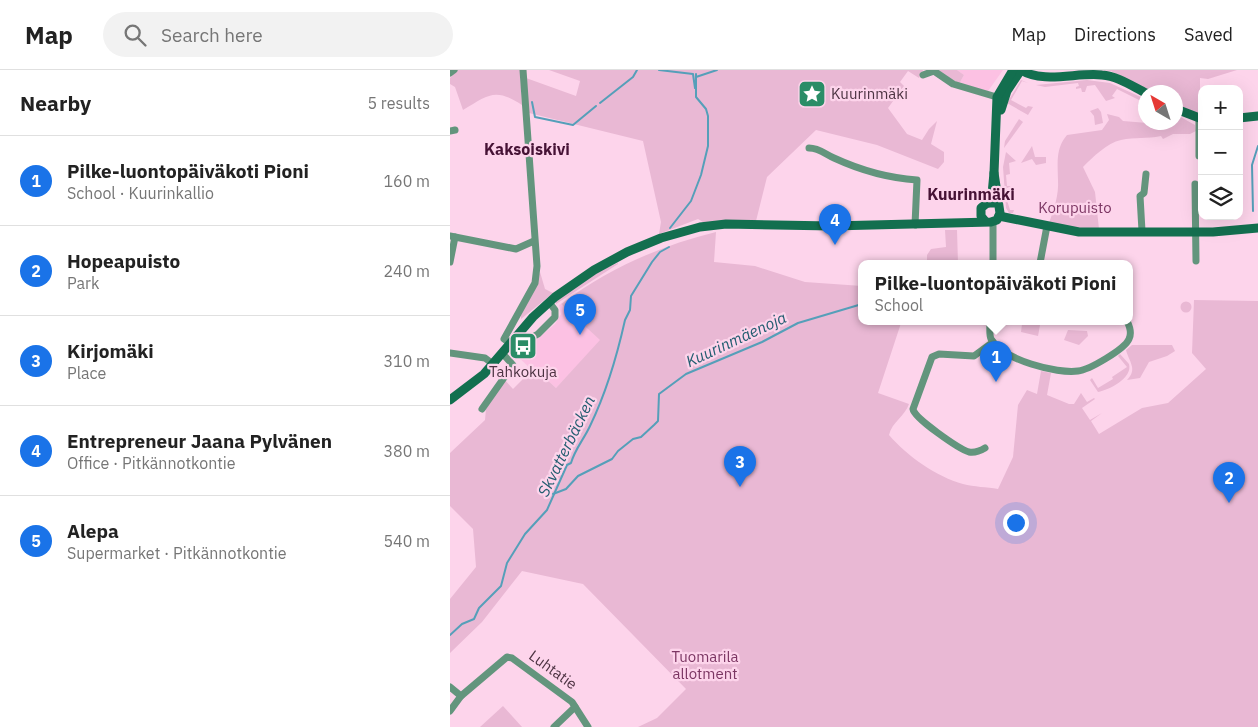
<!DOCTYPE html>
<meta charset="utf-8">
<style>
body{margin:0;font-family:"IBM Plex Sans",sans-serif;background:#f2f2f2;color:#222}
.controls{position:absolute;right:15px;top:15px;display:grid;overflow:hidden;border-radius:10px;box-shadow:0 5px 20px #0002}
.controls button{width:45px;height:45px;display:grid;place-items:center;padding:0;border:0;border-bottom:1px solid #e0e0e0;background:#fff;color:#222;font:25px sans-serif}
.compass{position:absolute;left:688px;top:15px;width:45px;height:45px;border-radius:50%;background:#fff;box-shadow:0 5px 20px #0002;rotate:321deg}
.you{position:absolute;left:565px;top:452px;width:18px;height:18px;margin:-12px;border:4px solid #fff;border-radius:50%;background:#1a73e8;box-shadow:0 0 0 8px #1a73e833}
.badge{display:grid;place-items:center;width:32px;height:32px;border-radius:50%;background:#1a73e8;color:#fff;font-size:16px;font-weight:700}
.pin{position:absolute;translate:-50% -41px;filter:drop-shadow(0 1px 2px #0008)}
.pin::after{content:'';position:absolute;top:26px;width:18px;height:15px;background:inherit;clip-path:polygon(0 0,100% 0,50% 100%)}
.popup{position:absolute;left:408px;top:190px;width:275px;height:65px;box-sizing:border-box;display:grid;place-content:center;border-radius:10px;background:#fff;filter:drop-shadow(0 1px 4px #0005);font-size:16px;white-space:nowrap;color:#767676}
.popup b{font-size:19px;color:#222}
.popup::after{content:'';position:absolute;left:50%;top:100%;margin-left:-10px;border:10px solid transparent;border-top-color:#fff}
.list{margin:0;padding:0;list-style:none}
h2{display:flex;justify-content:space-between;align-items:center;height:65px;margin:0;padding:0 20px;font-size:21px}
h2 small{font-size:16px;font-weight:400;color:#767676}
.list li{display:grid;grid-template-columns:32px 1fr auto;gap:15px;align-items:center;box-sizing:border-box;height:90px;padding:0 20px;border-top:1px solid #e0e0e0}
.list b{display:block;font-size:19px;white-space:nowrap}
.list p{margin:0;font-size:16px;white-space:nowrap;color:#767676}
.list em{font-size:16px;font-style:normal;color:#767676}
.icon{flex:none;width:28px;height:28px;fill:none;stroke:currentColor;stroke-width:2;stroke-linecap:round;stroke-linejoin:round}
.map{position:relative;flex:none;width:808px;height:657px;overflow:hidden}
header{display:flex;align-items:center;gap:30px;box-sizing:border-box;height:70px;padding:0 25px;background:#fff;border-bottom:1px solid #e0e0e0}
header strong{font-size:24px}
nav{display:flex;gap:28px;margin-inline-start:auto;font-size:18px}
.search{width:350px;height:45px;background:#f2f2f2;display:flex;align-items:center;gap:12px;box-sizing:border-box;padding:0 18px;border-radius:28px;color:#767676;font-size:19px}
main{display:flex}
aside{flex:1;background:#fff}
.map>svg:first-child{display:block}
.built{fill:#fcc1e3}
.green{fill:#e9b8d4}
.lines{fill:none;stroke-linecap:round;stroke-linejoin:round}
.stream{stroke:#559fb9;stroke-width:2}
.street{stroke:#63957d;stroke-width:7}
.secondary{stroke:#136f4f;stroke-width:9}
.labels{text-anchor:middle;stroke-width:4.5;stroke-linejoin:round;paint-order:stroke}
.poi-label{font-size:15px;fill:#4d3342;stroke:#fdd4eb;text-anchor:start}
.park-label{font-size:15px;fill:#7c3663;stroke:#fdd4eb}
.street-label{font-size:15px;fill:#4d3342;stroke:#fdd4eb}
.neighbourhood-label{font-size:16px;font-weight:bold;fill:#461235;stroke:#fdd4eb}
.water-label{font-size:16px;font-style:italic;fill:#225d70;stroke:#fdd4eb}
</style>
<header>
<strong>Map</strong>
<div class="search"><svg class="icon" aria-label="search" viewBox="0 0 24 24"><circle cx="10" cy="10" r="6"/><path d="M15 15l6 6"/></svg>Search here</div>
<nav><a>Map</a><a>Directions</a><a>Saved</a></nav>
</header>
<main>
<aside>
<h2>Nearby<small>5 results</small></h2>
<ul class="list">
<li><span class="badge">1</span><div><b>Pilke-luontopäiväkoti Pioni</b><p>School · Kuurinkallio</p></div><em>160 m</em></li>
<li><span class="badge">2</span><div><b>Hopeapuisto</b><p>Park</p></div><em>240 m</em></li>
<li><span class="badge">3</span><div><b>Kirjomäki</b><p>Place</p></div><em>310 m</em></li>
<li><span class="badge">4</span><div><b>Entrepreneur Jaana Pylvänen</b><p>Office · Pitkännotkontie</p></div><em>380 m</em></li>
<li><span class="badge">5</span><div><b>Alepa</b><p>Supermarket · Pitkännotkontie</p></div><em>540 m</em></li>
</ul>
</aside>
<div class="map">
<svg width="808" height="657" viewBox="0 0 808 657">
<rect width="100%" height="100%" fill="#fdd4eb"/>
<g class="built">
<polygon points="507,0 553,0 538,21 509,14 514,5"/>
<polygon points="111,234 151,270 106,318 84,298 82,300 63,282 81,274 105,254 111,244 109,235"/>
</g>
<g class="green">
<path d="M8 0H70L72 35C45 17 38 25 13 40L5 17 0 14V8Z"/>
<polygon points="99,0 473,0 469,8 458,1 450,12 454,16 438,38 457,64 472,70 479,59 487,51 481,74 494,82 494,92 488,99 427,75 366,60 317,107 306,151 253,152 248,149 209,164 211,152 193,71 79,43 76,8 126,26 130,11"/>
<polygon points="488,0 507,0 514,5 509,14"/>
<polygon points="652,0 787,0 758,9 750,8 750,44 726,36 726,22 701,22 661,1"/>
<polygon points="571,10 578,13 572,11 561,30 576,38 578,36 583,37 578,45 557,33"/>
<polygon points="637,10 660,13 695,29 695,33 667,19 662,26 665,28 656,31 645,15 637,16 635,22 632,22 631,18 626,19 626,17 629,16 628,13 595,17 586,15"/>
<polygon points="648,38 651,42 653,53 645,55 644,46 640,41"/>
<path d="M657 44 669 47 673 51 709 54 726 52 727 45 745 55 746 61 740 64H723L713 69 711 66C697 69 685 67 671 70 657 73 643 87 633 97L645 122 649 159H625L599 153C604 139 609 125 608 110 608 94 605 79 617 65L652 60 659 50Z"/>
<polygon points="569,49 573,52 554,78 555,71"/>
<polygon points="582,76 585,87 596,87 596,93 586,95 582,89 571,93"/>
<polygon points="556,82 566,91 559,93 560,104 556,105 557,116 562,116 557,118 557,127 562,127 562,129 557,130 560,140 564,140 563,143 559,143 556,138 553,97"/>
<polygon points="495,160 507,160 508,193 477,193 477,185 481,179 496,177"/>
<path d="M266 162 264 192 305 196 355 212 412 216V251H445L451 253 428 323 459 334C455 346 442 352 439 365 457 386 487 407 513 414 524 417 537 417 548 419L563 387 568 335 577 320 587 324 591 301 601 303 597 325 619 334H624L631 323 637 332 644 328 645 329 632 338 640 350 652 343 641 351 649 364 692 338 718 333 756 299 742 283 744 230 808 231V657H188L207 648 236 619 133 514 72 501 32 552 0 583V529L26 497 23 459 0 436V383L35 350 36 339 55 310 63 319 84 298 106 318 150 270 111 234C158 199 209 176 266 162Z"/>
<polygon points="168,193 168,194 106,234 106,230 146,202"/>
<polygon points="90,202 95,219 103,223 71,249 71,245"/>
<circle cx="736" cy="237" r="5.5"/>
<polygon points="572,254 590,255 588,266 571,262"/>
<polygon points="618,260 637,261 638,266 629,275 614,270"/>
<path d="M682 275H722L725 281 717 286 699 292 690 308 677 310C688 299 679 292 676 280Z"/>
<path d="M670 284 679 294C683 308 659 320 648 322L640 310 642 308 648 318 663 309 662 307 677 297 668 286Z"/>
<polygon points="53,636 72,657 30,657"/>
</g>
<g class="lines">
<g class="stream">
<polyline points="209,0 243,4 245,18"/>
<polyline points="246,7 267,0"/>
<polyline points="82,32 85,47 123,55 146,36"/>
<polyline points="150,33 183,7 187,0"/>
<polyline points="803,141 802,95 808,76"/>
<polyline points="220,158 241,131 251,105 258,76 258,46 256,39 246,27 246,4"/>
<polyline points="103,424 116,419 128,406 162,389 168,381 183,369 191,367 204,355 208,351 209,324 236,304 312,272 348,253 412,234"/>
<path d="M0 565 12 554 24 549 29 538 51 516 57 493 75 464 97 440 117 395 121 393C125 379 134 369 140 356 156 323 167 286 175 250L180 240 181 226 202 192 210 182 219 177"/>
</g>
<g class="street">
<polyline points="73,0 87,196 85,213 54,269 65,277 88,264 105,247 105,240 99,232"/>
<polyline points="0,3 4,0"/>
<polyline points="473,5 484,1 503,14 550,28"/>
<polyline points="0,61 5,60"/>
<path d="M359 78C369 78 375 84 384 88 410 100 438 108 467 110L465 155"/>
<polyline points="749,86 749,49"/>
<polyline points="745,114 746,191"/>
<polyline points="692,161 690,126 694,123 696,104"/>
<polyline points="0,166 5,167 0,192"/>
<polyline points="5,167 66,179 84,171"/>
<polyline points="543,193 543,152"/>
<polyline points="590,193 597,156"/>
<path d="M540 251C540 257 539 264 541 269 553 290 607 304 628 301 639 300 675 279 679 269 682 263 680 257 677 251"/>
<polyline points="0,283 35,288 43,294"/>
<polyline points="32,339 63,295 52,283"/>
<path d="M535 378C530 381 525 383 519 382 509 379 464 348 463 339L482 287 489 284 524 286 543 272"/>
<polyline points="0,617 11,626"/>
<polyline points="0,641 11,626 57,587 62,588 122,632 138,657"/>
<polyline points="104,657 125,637"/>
</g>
<g class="secondary">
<path d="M571 0C593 14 628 2 652 5 667 6 682 16 696 23"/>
<polyline points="726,39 752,49"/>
<polyline points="551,40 557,21 571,0"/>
<polyline points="789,48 808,46"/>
<polyline points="538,133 542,124 544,103 547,27 563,0"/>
<polyline points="549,146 629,162 763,162 808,158"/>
<polyline points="535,151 531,146 531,138 537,133 544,133"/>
<polyline points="0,330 34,304 83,247 105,227 144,200 177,182 211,168 250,157 276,154 382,156 541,152 547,150 550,143 544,103"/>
</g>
</g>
<defs>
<symbol id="sight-square" viewBox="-11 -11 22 22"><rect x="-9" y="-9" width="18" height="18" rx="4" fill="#2a8d67" stroke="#fdd4eb"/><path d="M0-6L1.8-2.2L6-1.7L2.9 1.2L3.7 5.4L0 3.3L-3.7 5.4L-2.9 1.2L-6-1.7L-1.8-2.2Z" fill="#fff"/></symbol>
<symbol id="bus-square" viewBox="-11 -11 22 22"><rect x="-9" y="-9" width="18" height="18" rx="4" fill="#2a8d67" stroke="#fdd4eb"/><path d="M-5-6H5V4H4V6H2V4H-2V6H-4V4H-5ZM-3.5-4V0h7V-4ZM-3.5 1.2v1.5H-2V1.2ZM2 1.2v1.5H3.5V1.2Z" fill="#fff"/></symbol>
</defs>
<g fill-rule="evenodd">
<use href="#sight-square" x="346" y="8" width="32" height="32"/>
<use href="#bus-square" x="57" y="260" width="32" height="32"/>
</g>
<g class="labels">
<g class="poi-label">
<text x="381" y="29">Kuurinmäki</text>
<text x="73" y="307" text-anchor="middle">Tahkokuja</text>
</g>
<g class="park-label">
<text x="625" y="143">Korupuisto</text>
<text x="255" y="592">Tuomarila<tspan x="255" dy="17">allotment</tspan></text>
</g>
<g class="street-label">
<text transform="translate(103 600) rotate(36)" y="5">Luhtatie</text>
</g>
<g class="neighbourhood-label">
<text x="77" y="85">Kaksoiskivi</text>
<text x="521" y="130">Kuurinmäki</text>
</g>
<g class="water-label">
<text transform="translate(286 269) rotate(-25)" y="6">Kuurinmäenoja</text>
<text transform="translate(116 376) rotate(-64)" y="6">Skvatterbäcken</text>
</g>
</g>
</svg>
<div class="controls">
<button>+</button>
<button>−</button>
<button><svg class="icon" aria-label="layers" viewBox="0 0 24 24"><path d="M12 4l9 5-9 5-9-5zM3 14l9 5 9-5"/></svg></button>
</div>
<svg class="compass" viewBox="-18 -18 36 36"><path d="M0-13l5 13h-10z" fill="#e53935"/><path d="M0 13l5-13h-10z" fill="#767676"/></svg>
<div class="you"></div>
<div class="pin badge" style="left:546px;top:312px">1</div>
<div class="popup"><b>Pilke-luontopäiväkoti Pioni</b>School</div>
<div class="pin badge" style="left:779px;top:433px">2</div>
<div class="pin badge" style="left:290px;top:417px">3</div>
<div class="pin badge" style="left:385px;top:175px">4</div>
<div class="pin badge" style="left:130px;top:265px">5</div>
</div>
</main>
